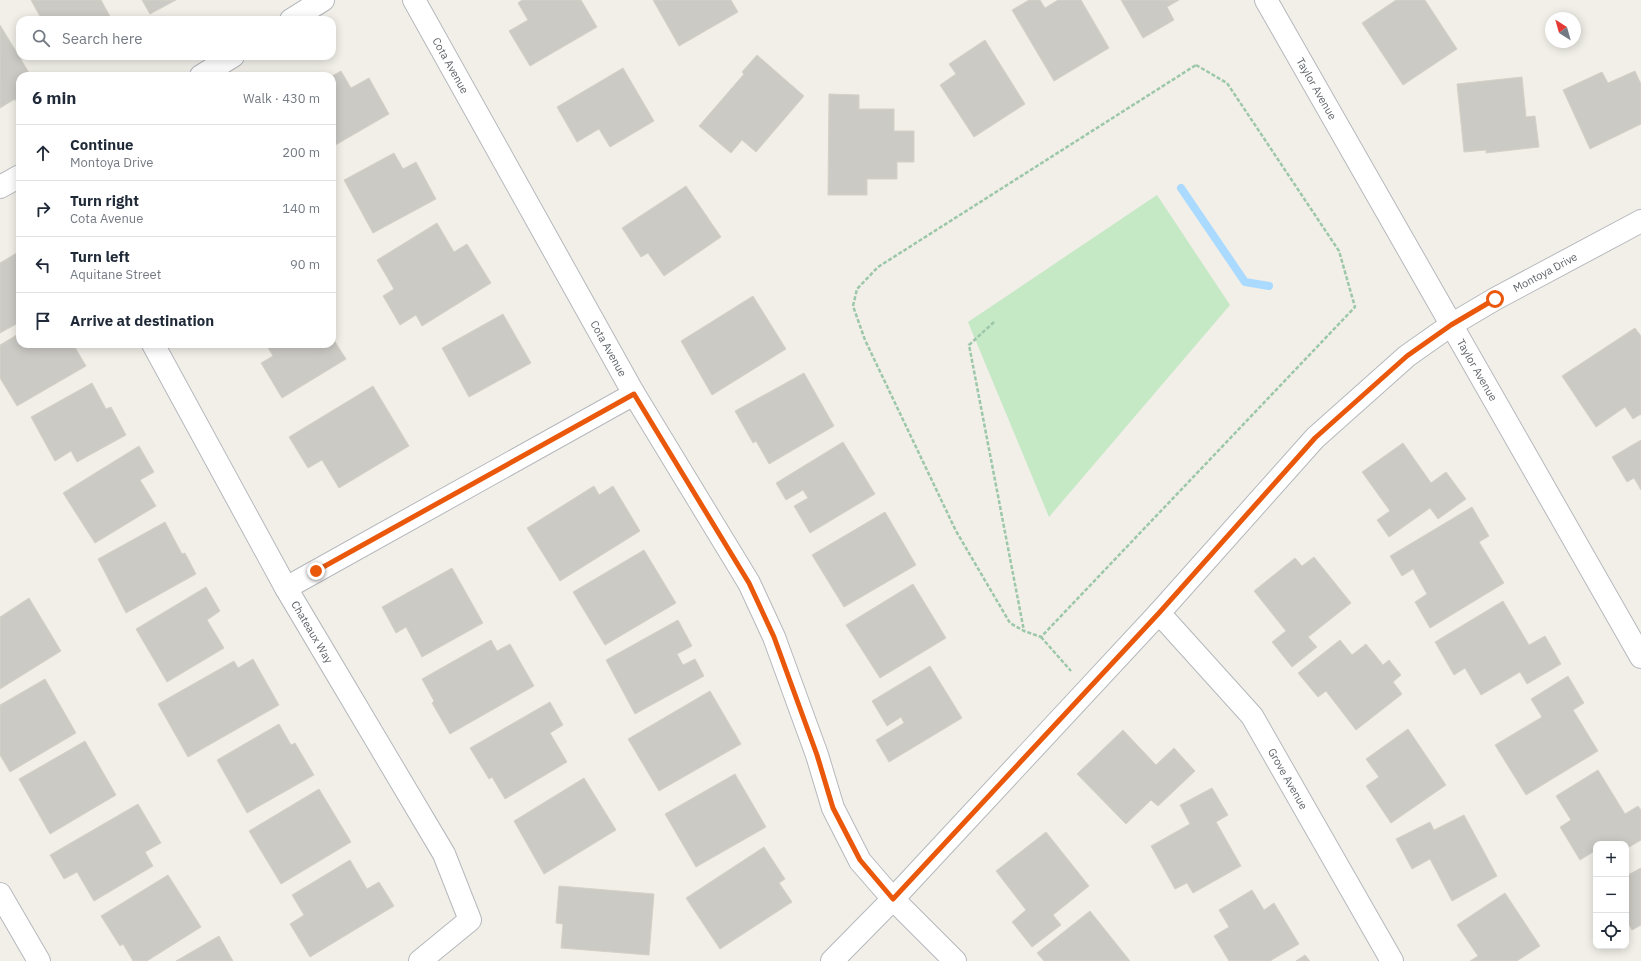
<!DOCTYPE html>
<meta charset="utf-8">
<style>
body{margin:0;font-family:"IBM Plex Sans",sans-serif;background:#f6f6f7;color:#1f2937}
.controls{position:absolute;right:12px;bottom:12px;display:grid;overflow:hidden;border-radius:8px;box-shadow:0 2px 10px #0003}
.controls button{width:36px;height:36px;display:grid;place-items:center;padding:0;border:0;border-bottom:1px solid #e0e1e3;background:#fff;color:#1f2937;font:20px sans-serif}
.compass{position:absolute;left:1545px;top:12px;width:36px;height:36px;border-radius:50%;background:#fff;box-shadow:0 2px 10px #0003;rotate:323deg}
.stop{position:absolute;width:12px;height:12px;margin:-9px;border:3px solid #ea580c;border-radius:50%;background:#fff}
.stop.end{background:#ea580c;border-color:#fff;box-shadow:0 1px 4px #0008}
.list{margin:0;padding:0;list-style:none}
h2{display:flex;justify-content:space-between;align-items:center;height:52px;margin:0;padding:0 16px;font-size:17px}
h2 small{font-size:13px;font-weight:400;color:#747a83}
.list li{display:grid;grid-template-columns:26px 1fr auto;gap:12px;align-items:center;box-sizing:border-box;height:56px;padding:0 16px;border-top:1px solid #e0e1e3}
.list b{display:block;font-size:15px;white-space:nowrap}
.list p{margin:0;font-size:13px;white-space:nowrap;color:#747a83}
.list em{font-size:13px;font-style:normal;color:#747a83}
.icon{flex:none;width:22px;height:22px;fill:none;stroke:currentColor;stroke-width:2;stroke-linecap:round;stroke-linejoin:round}
.map{position:relative;flex:none;width:1641px;height:961px;overflow:hidden}
.search{position:absolute;background:#fff;box-shadow:0 2px 10px #0003;left:16px;top:16px;width:320px;height:44px;display:flex;align-items:center;gap:10px;box-sizing:border-box;padding:0 14px;border-radius:12px;color:#747a83;font-size:15px}
.panel{position:absolute;background:#fff;box-shadow:0 2px 10px #0003;left:16px;top:72px;width:320px;height:276px;border-radius:12px}
.map>svg:first-child{display:block}
.green{fill:#c5e8c5}
.lines{fill:none;stroke-linecap:round;stroke-linejoin:round}
.stream{stroke:#aadaff;stroke-width:8}
.building{fill:#cccac5;stroke:#d6d1c6}
.minor-casing{stroke:#b5b8bc;stroke-width:24}
.path{stroke:#9cc7a9;stroke-width:2.5;stroke-dasharray:4 2;stroke-linecap:butt}
.minor{stroke:#fff;stroke-width:22}
.route{stroke:#ea580c;stroke-width:5}
.labels{text-anchor:middle;stroke-width:3;stroke-linejoin:round;paint-order:stroke}
.street-label{font-size:11px;fill:#5f6368;stroke:#fff}
</style>
<div class="map">
<svg width="1641" height="961" viewBox="0 0 1641 961">
<rect width="100%" height="100%" fill="#f1efe8"/>
<polygon class="green" points="1157,195 1230,305 1049,517 968,322"/>
<g class="lines">
<polyline class="stream" points="1181,188 1245,282 1269,286"/>
</g>
<g class="building">
<polygon points="31,0 101,0 112,20 42,20"/>
<polygon points="142,0 176,0 150,14"/>
<polygon points="522,0 581,0 597,27 530,66 509,31 528,20 518,3"/>
<polygon points="653,0 731,0 738,12 679,46"/>
<polygon points="1029,0 1040,0 1045,8 1058,0 1081,0 1109,48 1054,81 1012,10"/>
<polygon points="1121,0 1179,0 1167,7 1174,20 1143,38"/>
<polygon points="1396,0 1425,0 1457,49 1403,85 1362,23"/>
<polygon points="0,25 31,76 20,76 20,98 16,101 15,99 0,108"/>
<polygon points="985,40 1025,104 974,137 940,85 956,74 949,64"/>
<polygon points="757,55 804,96 756,152 742,140 731,153 699,126 744,74 742,72"/>
<polygon points="623,68 654,121 610,147 599,129 577,142 557,107"/>
<polygon points="341,71 351,88 369,78 389,114 332,147 332,76"/>
<polygon points="1635,71 1641,84 1641,124 1590,149 1563,90 1602,72 1608,83"/>
<polygon points="1522,77 1526,117 1535,116 1539,147 1486,153 1486,150 1464,152 1457,84"/>
<polygon points="829,94 859,95 859,109 894,109 894,131 914,131 914,162 897,162 897,179 867,179 867,195 828,195"/>
<polygon points="394,153 403,169 416,162 436,199 373,233 344,180"/>
<polygon points="686,186 721,237 664,276 648,253 641,257 622,228"/>
<polygon points="437,223 454,252 467,244 491,283 422,326 416,315 400,325 383,296 394,289 377,260"/>
<polygon points="20,251 20,322 0,333 0,263"/>
<polygon points="753,296 786,349 712,395 681,341"/>
<polygon points="503,314 531,363 469,397 442,348"/>
<polygon points="1635,328 1641,336 1641,414 1633,419 1625,407 1596,427 1562,376"/>
<polygon points="20,333 20,344 73,344 86,366 17,406 0,378 0,345"/>
<polygon points="332,337 346,359 282,398 261,363 273,356 266,344 332,344"/>
<polygon points="804,373 834,426 769,464 756,441 753,443 735,411"/>
<polygon points="92,383 106,409 111,407 126,435 77,462 71,451 55,461 31,417"/>
<polygon points="373,386 409,446 339,488 322,460 308,468 289,437"/>
<polygon points="1641,440 1641,490 1634,478 1627,482 1612,457"/>
<polygon points="843,442 875,494 810,533 794,506 808,498 803,490 786,500 776,483"/>
<polygon points="1403,443 1431,483 1446,472 1466,499 1438,519 1430,508 1389,537 1377,520 1390,511 1362,472"/>
<polygon points="139,446 154,472 140,480 156,506 95,543 63,493"/>
<polygon points="594,486 599,495 613,486 640,531 560,581 527,528"/>
<polygon points="1472,507 1489,536 1479,542 1504,583 1430,628 1415,602 1427,594 1413,569 1402,576 1390,556"/>
<polygon points="885,512 916,565 844,607 812,555"/>
<polygon points="165,522 182,554 185,553 196,574 126,613 98,559"/>
<polygon points="644,550 676,603 605,645 573,592"/>
<polygon points="1314,557 1351,603 1308,637 1317,647 1292,667 1272,642 1286,631 1254,591 1295,558 1302,566"/>
<polygon points="452,568 483,623 422,657 406,627 396,633 382,607"/>
<polygon points="913,584 946,638 880,678 846,625"/>
<polygon points="206,587 220,611 207,620 224,648 167,682 136,629"/>
<polygon points="29,598 61,651 0,689 0,617"/>
<polygon points="1503,601 1529,645 1545,636 1561,664 1527,684 1520,672 1481,695 1465,668 1454,675 1435,642"/>
<polygon points="678,620 692,646 677,654 683,665 695,659 704,676 635,714 606,660"/>
<polygon points="491,640 497,651 510,644 534,686 450,734 432,703 434,701 422,679"/>
<polygon points="1340,640 1352,655 1366,644 1383,665 1389,660 1401,675 1393,682 1402,694 1356,730 1326,691 1318,697 1298,673"/>
<polygon points="253,659 279,705 188,757 158,704 234,661 238,668"/>
<polygon points="930,666 962,718 889,762 876,740 904,723 901,717 887,726 872,701"/>
<polygon points="1568,676 1584,703 1573,710 1598,751 1526,795 1495,745 1542,717 1531,699"/>
<polygon points="45,679 76,733 10,772 0,755 0,705"/>
<polygon points="710,691 741,744 659,791 628,739"/>
<polygon points="550,702 563,725 550,733 567,762 505,799 492,777 489,779 470,748"/>
<polygon points="279,724 291,745 295,743 314,775 247,813 217,760"/>
<polygon points="1408,729 1446,785 1391,823 1366,786 1379,777 1366,759"/>
<polygon points="1123,730 1156,765 1174,748 1195,771 1158,806 1151,800 1126,824 1077,774"/>
<polygon points="85,741 116,795 50,834 19,779"/>
<polygon points="1598,770 1625,814 1638,806 1641,810 1641,840 1626,849 1626,844 1596,844 1596,850 1580,860 1560,827 1571,820 1556,796"/>
<polygon points="735,774 766,827 696,867 665,814"/>
<polygon points="584,778 616,830 544,874 514,821"/>
<polygon points="1212,788 1228,815 1216,822 1241,866 1193,893 1187,883 1175,889 1151,846 1190,824 1180,805"/>
<polygon points="319,789 351,842 281,884 249,831"/>
<polygon points="138,804 161,843 145,852 153,866 94,901 77,872 64,879 50,855"/>
<polygon points="1464,815 1497,876 1452,901 1430,859 1412,869 1396,839 1430,822 1434,830"/>
<polygon points="1046,832 1089,886 1053,915 1061,925 1032,947 1012,922 1026,910 996,871"/>
<polygon points="764,847 785,879 779,883 792,902 720,949 686,898"/>
<polygon points="350,860 367,889 379,882 394,906 310,957 290,924 304,915 292,895"/>
<polygon points="1641,868 1641,925 1632,930 1626,919 1626,876"/>
<polygon points="168,875 201,927 147,961 133,961 123,944 120,946 101,916"/>
<polygon points="559,886 654,894 649,955 561,948 563,924 556,923"/>
<polygon points="1252,890 1264,910 1274,903 1299,944 1270,961 1229,961 1214,936 1229,927 1219,910"/>
<polygon points="1505,893 1540,946 1517,961 1470,961 1478,956 1457,925"/>
<polygon points="1090,911 1130,961 1044,961 1037,953"/>
<polygon points="219,936 233,961 176,961"/>
<polygon points="1305,955 1310,961 1296,961"/>
</g>
<g class="lines">
<defs>
<g id="minor">
<path id="s1" d="M414 0 634 394 749 583 774 637 817 755 833 808 860 861 893 899 955 961"/>
<path id="s2" d="M1266 0 1641 657"/>
<polyline points="291,20 323,0"/>
<polyline points="201,76 233,56"/>
<polyline points="0,187 20,176"/>
<path id="s3" d="M153 344 286 588 444 854 470 920 420 961"/>
<polyline points="286,588 634,394"/>
<path id="s4" d="M1159 613 1252 716 1392 961"/>
<polyline points="0,894 39,961"/>
<path id="s5" d="M832 961 893 899 1159 613 1315 438 1407 356 1451 325 1495 299 1641 221"/>
</g>
</defs>
<use href="#minor" class="minor-casing"/>
<g class="path">
<polygon points="1196,65 1227,83 1339,251 1355,307 1041,637 1024,631 1010,623 956,531 865,340 853,306 857,289 878,267"/>
<polyline points="994,322 969,345 1024,631"/>
<polyline points="1041,637 1071,671"/>
</g>
<use href="#minor" class="minor"/>
</g>
<g class="lines">
<polyline class="route" points="316,571 634,394 749,583 774,637 817,755 833,808 860,860 893,899 1159,613 1315,438 1407,356 1451,325 1495,299"/>
</g>
<g class="labels">
<g class="street-label">
<text dy="4" stroke="none"><textPath href="#s1" startOffset="75">Cota Avenue</textPath></text>
<text dy="4" stroke="none"><textPath href="#s2" startOffset="102">Taylor Avenue</textPath></text>
<text dy="4" stroke="none"><textPath href="#s5" startOffset="997">Montoya Drive</textPath></text>
<text dy="4" stroke="none"><textPath href="#s1" startOffset="399">Cota Avenue</textPath></text>
<text dy="4" stroke="none"><textPath href="#s2" startOffset="426">Taylor Avenue</textPath></text>
<text dy="4" stroke="none"><textPath href="#s3" startOffset="329">Chateaux Way</textPath></text>
<text dy="4" stroke="none"><textPath href="#s4" startOffset="211">Grove Avenue</textPath></text>
</g>
</g>
</svg>
<div class="controls">
<button>+</button>
<button>−</button>
<button><svg class="icon" aria-label="locate" viewBox="0 0 24 24"><circle cx="12" cy="12" r="6"/><path d="M12 2v4M12 18v4M2 12h4M18 12h4"/></svg></button>
</div>
<svg class="compass" viewBox="-18 -18 36 36"><path d="M0-13l5 13h-10z" fill="#e53935"/><path d="M0 13l5-13h-10z" fill="#747a83"/></svg>
<div class="stop" style="left:1495px;top:299px"></div>
<div class="stop end" style="left:316px;top:571px"></div>
<div class="search"><svg class="icon" aria-label="search" viewBox="0 0 24 24"><circle cx="10" cy="10" r="6"/><path d="M15 15l6 6"/></svg>Search here</div>
<section class="panel">
<h2>6 min<small>Walk · 430 m</small></h2>
<ul class="list">
<li><svg class="icon" aria-label="ahead" viewBox="0 0 24 24"><path d="M12 20V5M6 11l6-6 6 6"/></svg><div><b>Continue</b><p>Montoya Drive</p></div><em>200 m</em></li>
<li><svg class="icon" aria-label="right" viewBox="0 0 24 24"><path d="M7 20v-9h11M14 6l5 5-5 5"/></svg><div><b>Turn right</b><p>Cota Avenue</p></div><em>140 m</em></li>
<li><svg class="icon" aria-label="left" viewBox="0 0 24 24"><path d="M17 20v-9H6M10 6l-5 5 5 5"/></svg><div><b>Turn left</b><p>Aquitane Street</p></div><em>90 m</em></li>
<li><svg class="icon" aria-label="arrive" viewBox="0 0 24 24"><path d="M6 21V4h12l-3 4 3 4H6"/></svg><div><b>Arrive at destination</b></div></li>
</ul>
</section>
</div>
